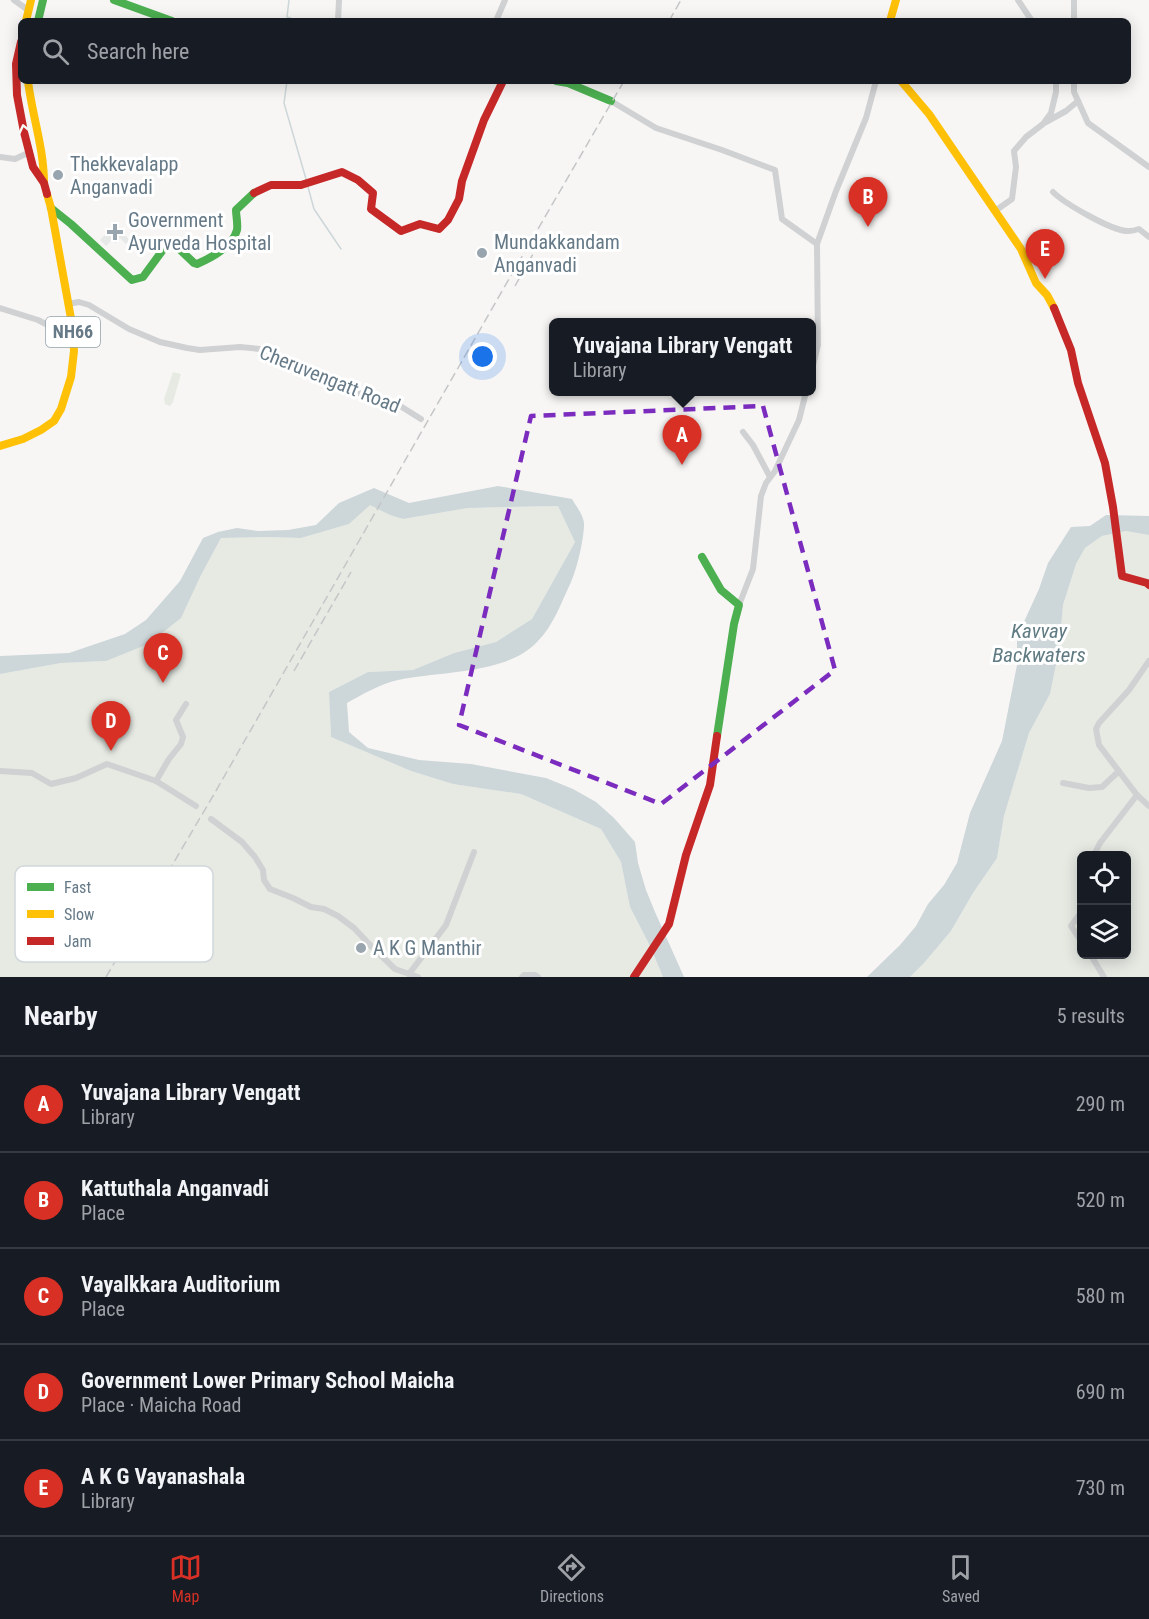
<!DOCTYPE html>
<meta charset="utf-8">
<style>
body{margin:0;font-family:"Roboto Condensed",sans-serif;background:#20242c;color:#f1f3f6}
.controls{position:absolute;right:18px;bottom:18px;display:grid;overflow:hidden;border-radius:9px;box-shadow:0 3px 15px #0003}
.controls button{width:54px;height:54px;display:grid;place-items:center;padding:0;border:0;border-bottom:2px solid #363941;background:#171b24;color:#f1f3f6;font:30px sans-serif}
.you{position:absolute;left:483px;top:357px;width:21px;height:21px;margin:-15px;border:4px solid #fff;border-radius:50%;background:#1a73e8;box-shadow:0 0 0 9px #1a73e833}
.badge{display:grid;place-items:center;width:39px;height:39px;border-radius:50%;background:#d93025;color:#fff;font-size:20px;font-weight:700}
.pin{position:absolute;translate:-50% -50px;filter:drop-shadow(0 2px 3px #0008)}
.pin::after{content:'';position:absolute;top:32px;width:21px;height:18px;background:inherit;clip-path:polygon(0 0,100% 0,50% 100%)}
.popup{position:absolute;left:549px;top:318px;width:267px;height:78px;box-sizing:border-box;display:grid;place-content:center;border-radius:9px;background:#171b24;filter:drop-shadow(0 2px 4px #0005);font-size:20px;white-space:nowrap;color:#9ea1a6}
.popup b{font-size:22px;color:#f1f3f6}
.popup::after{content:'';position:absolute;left:50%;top:100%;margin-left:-12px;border:12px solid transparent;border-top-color:#171b24}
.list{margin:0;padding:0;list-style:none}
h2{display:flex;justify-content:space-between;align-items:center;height:78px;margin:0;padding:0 24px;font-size:26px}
h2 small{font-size:20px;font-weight:400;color:#9ea1a6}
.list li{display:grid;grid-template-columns:39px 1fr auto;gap:18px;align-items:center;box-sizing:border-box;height:96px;padding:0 24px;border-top:2px solid #363941}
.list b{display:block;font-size:22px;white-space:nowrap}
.list p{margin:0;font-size:20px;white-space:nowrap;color:#9ea1a6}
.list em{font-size:20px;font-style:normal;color:#9ea1a6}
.icon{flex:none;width:33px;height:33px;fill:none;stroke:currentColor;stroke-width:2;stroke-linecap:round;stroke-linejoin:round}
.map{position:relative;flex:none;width:1149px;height:977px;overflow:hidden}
.search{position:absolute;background:#171b24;box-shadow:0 3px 15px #0003;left:18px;right:18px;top:18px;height:66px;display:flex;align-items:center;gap:15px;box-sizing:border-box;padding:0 21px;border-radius:9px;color:#9ea1a6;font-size:22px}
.sheet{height:558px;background:#171b24}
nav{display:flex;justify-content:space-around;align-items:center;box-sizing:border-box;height:84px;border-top:2px solid #363941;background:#171b24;font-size:16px;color:#9ea1a6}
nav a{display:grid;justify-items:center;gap:3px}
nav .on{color:#d93025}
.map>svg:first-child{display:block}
.built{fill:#e7e8e8}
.green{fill:#e6eae3;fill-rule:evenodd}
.water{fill:#cdd6d8}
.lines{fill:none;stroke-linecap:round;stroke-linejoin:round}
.stream{stroke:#cdd6d8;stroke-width:1.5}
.street{stroke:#d0d1d2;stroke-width:6}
.fast{stroke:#4caf50;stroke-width:8}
.slow{stroke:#ffc107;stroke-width:8}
.jam{stroke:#c62828;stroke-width:8}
.rail{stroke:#c5c6c7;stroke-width:1.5;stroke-dasharray:9 4.5;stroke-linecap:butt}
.oneway{stroke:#f6fbf6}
.marked{fill:none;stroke:#7b2cbf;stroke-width:4.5;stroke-dasharray:12 8;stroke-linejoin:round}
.poi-dot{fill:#98a5ae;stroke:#fff;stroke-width:2}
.labels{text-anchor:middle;stroke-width:6;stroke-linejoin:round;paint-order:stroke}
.shield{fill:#fff;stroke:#93a1ab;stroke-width:1.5}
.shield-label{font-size:18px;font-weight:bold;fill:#657987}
.poi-label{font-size:20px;fill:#657987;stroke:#fff;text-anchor:start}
.street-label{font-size:20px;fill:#657987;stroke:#fff}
.water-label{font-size:21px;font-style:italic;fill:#607b83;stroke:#fff}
.key{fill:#fff;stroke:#d1d7db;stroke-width:1.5}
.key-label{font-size:16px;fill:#657987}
</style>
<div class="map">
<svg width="1149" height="977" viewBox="0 0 1149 977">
<rect width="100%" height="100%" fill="#f7f6f5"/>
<polygon class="built" points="114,225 130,240 126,244 120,238 116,243 111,241 106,246 100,240"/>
<g class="green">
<polygon points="173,372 181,374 173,402 170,406 165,404 164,399"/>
<polygon points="370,504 390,515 403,519 468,508 558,506 575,542 532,619 496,642 454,653 413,670 368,672 329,692 331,737 411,771 453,784 521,794 601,829 621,862 630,907 650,946 663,977 0,977 0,674 61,663 106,661 200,577 221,538 267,537 301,538 349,524"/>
<path d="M1126 531 1149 535V977H910L924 963 951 931 973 893 997 858 1004 816 1029 733 1050 694 1059 650 1063 605 1076 564 1085 548 1102 536ZM1082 855H1126V954H1082Z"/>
</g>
<g class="water">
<path d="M498 486 572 499C576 506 584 516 584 524 584 539 577 569 571 582 561 603 554 625 537 642 506 675 439 671 398 680 380 684 363 694 347 703L349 732 368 748 419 760 471 764 546 778 573 789 596 802 614 818 635 842 638 863 646 890 655 912 684 977H663L650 946 630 907 621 862 601 829 521 794 453 784 411 771 331 737 329 692 368 672 413 670 454 653 496 642 532 619 575 542 558 506 468 508 403 519 390 515 370 505 349 524 301 538 267 537 221 538 200 577 181 618 148 644 106 661 61 663 0 674V656L69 653 125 634 146 620 180 581 203 538 218 532 237 528 258 531 288 530 316 525 339 503 374 488 409 503Z"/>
<polygon points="1106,515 1149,516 1149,535 1126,531 1102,536 1085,548 1076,564 1063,605 1059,650 1050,694 1029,733 1004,816 997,858 973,893 951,931 924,963 910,977 867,977 900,945 916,926 928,904 944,885 957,863 970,813 1002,741 1017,665 1017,637 1039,589 1048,563 1071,527 1090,526"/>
</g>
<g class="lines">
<g class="stream">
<polyline points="289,0 287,17 298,21"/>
<polyline points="287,81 284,103 306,179"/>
<polyline points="308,187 314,209 341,249"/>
</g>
<g class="street">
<polyline points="14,0 28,10"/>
<polyline points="1018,0 1032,21"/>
<polyline points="338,21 339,0"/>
<polyline points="496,21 505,0"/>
<polyline points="1074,21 1074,0"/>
<polyline points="1074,81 1074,92 1088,123 1149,167"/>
<polyline points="611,101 656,128 722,150 775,170 782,219 817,244"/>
<polyline points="1046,122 1066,111 1078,101"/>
<polyline points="0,157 15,159 30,152"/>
<path d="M1053 192C1064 203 1113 232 1129 231 1133 231 1136 230 1139 229L1149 237"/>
<polyline points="995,211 1012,199 1016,167 1014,151 1026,137 1043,124 1051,113 1056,92 1056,81"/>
<polyline points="68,304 79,302 89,305 129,329 160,342 187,348 200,350 240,347 260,349 280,357 348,390 397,404 421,419"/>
<polyline points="0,308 38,320 73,338"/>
<polyline points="811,373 818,345 817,244 836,191 866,118 876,81"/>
<polyline points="743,432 753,445 770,477"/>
<polyline points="739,605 753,569 761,496 766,483 775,471 799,420 806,392"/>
<polyline points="0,771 32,773 51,784 76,778 107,764 156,781 196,806"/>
<polyline points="156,781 169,759 181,744 183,737 176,720 186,704"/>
<polyline points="1063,783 1089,788 1102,787 1119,771"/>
<polyline points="1137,795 1149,806"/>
<polyline points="211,819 242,842 255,857 263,870 264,880 270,889 293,898 311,907 324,909 338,916 354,928 370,945 395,969 418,977"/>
<polyline points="1094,855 1100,843 1137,795 1099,745 1096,729 1099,723 1129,690 1149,661"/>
<polyline points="1082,911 1071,926 1082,942"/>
<polyline points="1090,954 1104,977"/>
<polyline points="409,974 446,925 474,852"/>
<polyline points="522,977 524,975 535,975 538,977"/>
</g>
<g class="fast">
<polyline points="114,0 172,21"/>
<polyline points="38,21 43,0"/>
<polyline points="556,81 568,83 611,101"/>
<path d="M51 208 71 224 132 280 143 277 168 243 174 244 194 263 197 264C211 258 233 246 237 230 238 223 236 216 236 210L254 193"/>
<polyline points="702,557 721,590 739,605 734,624 717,736"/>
</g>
<g class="slow">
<polyline points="26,21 31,0"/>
<polyline points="890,21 896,0"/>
<path d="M28 81C32 115 44 148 44 183"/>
<polyline points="901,81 929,114 1021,249 1036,283 1047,295 1054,308"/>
<polyline points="0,446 23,439 41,430 54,421 61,409 71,377 74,351 72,324 51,208 47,194"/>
</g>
<g class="jam">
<polyline points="21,42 16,64 17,95 24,132 33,167 44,183 47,194"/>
<polyline points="254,193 271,185 301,185 342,172 358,180 373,193 371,209 401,231 420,224 439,229 448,220 459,199 462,181 484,120 503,81"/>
<polyline points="1054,308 1071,350 1078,383 1105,463 1113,507 1122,576 1147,583 1149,585"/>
<polyline points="634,977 669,924 686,855 710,785 717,736"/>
</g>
<g class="rail">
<polyline points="669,21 681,0"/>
<polyline points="515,286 537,247"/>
<polyline points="294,671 351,572"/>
<polyline points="106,977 213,796 517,265 624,81"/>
</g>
</g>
<defs><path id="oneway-chevron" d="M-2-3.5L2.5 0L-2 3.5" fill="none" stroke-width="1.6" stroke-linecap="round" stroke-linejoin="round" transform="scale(1.5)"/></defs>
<use class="oneway" href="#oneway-chevron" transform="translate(24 129) rotate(-103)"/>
<path class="marked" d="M763 406 835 670 661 804 459 725 531 416Z"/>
<g class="poi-dot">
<circle cx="58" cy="175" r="6"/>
<path d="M112 223h6v6h6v6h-6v6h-6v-6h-6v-6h6z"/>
<circle cx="482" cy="253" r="6"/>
<circle cx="361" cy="948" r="6"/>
</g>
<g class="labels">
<rect class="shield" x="46" y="317" width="54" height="30" rx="4.5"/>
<g class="shield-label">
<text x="73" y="338">NH66</text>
</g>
<g class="poi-label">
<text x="70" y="171">Thekkevalapp<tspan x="70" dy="23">Anganvadi</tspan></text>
<text x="128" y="227">Government<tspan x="128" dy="23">Ayurveda Hospital</tspan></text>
<text x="494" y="249">Mundakkandam<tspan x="494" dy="23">Anganvadi</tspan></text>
<text x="373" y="955">A K G Manthir</text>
</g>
<g class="street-label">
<text transform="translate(330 379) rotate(22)" y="7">Cheruvengatt Road</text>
</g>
<g class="water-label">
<text x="1039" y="638">Kavvay<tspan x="1039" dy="24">Backwaters</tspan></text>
</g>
</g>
<rect x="15" y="866" width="198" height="96" rx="9" class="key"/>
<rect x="27" y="883" width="27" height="8" fill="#4caf50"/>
<rect x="27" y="910" width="27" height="8" fill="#ffc107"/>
<rect x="27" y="937" width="27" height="8" fill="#c62828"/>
<g class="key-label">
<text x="64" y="893">Fast</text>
<text x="64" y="920">Slow</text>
<text x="64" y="947">Jam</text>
</g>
</svg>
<div class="controls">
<button><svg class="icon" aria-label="locate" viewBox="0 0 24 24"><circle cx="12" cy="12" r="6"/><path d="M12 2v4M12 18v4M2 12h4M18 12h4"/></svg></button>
<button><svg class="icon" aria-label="layers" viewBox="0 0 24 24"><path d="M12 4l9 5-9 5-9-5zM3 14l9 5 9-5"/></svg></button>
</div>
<div class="you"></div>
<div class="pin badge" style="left:682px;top:465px">A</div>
<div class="popup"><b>Yuvajana Library Vengatt</b>Library</div>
<div class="pin badge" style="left:868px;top:227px">B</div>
<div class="pin badge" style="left:163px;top:683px">C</div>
<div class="pin badge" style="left:111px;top:751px">D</div>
<div class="pin badge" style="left:1045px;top:279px">E</div>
<div class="search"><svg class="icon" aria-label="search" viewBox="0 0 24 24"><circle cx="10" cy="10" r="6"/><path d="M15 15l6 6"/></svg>Search here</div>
</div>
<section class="sheet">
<h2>Nearby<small>5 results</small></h2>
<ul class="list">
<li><span class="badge">A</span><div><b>Yuvajana Library Vengatt</b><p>Library</p></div><em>290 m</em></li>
<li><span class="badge">B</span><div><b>Kattuthala Anganvadi</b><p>Place</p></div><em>520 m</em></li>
<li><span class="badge">C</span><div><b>Vayalkkara Auditorium</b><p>Place</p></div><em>580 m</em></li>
<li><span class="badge">D</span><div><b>Government Lower Primary School Maicha</b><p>Place · Maicha Road</p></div><em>690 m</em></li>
<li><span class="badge">E</span><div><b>A K G Vayanashala</b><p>Library</p></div><em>730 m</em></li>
</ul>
</section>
<nav>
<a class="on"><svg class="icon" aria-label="map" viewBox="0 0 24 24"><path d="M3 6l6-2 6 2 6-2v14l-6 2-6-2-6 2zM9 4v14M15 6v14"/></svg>Map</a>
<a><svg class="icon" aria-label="directions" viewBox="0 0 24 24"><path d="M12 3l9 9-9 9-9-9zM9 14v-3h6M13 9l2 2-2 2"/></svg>Directions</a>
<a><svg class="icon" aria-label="saved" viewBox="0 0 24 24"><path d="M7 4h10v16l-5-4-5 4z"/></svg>Saved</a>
</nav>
